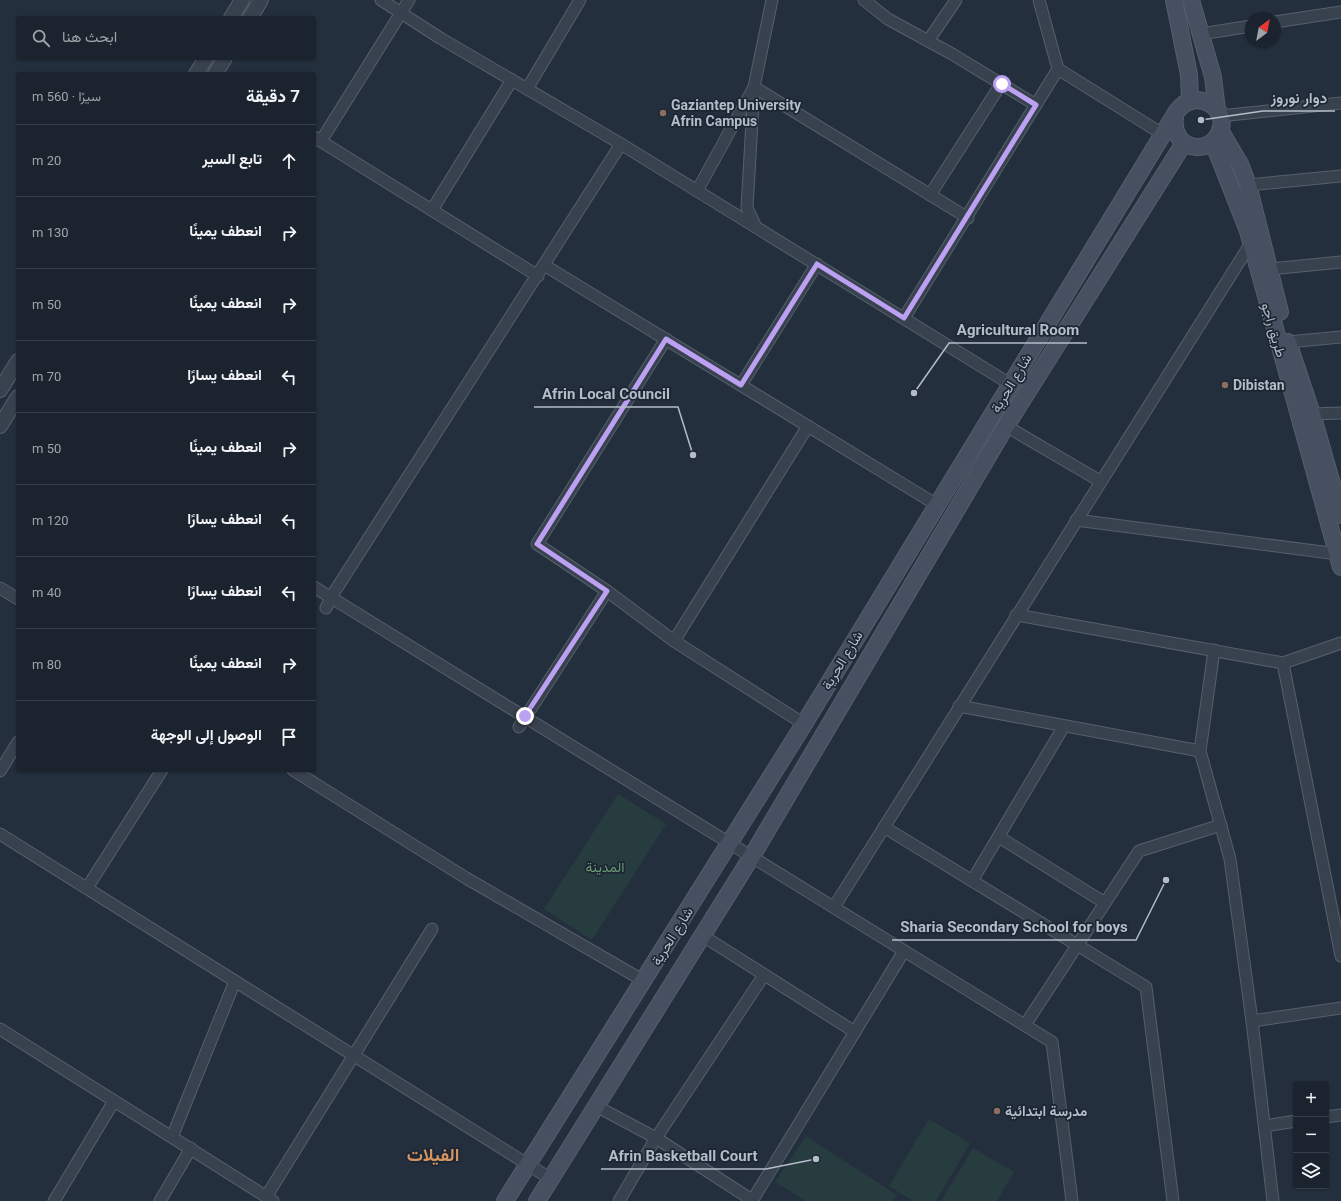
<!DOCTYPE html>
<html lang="ar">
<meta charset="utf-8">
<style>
body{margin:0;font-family:Roboto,Vazirmatn,sans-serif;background:#242b36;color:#f1f3f6;direction:rtl}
.controls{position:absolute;right:12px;bottom:12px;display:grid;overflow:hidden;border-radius:4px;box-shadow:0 1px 3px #0004}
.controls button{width:36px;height:36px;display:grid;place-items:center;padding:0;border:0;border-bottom:1px solid #39404a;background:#1b232e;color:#f1f3f6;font:20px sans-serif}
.compass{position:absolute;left:1245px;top:12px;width:36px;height:36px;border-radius:50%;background:#1b232e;box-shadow:0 1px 3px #0004;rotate:32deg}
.stop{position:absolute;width:12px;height:12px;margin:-9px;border:3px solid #bca0f2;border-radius:50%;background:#fff}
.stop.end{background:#bca0f2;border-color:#fff;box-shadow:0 1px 4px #0008}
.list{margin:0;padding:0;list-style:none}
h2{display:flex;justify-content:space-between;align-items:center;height:52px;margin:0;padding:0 16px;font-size:17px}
h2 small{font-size:13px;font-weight:400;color:#a0a4aa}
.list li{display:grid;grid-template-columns:26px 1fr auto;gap:12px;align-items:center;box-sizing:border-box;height:72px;padding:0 16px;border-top:1px solid #39404a}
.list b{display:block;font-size:15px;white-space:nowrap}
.list em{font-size:13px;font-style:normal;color:#a0a4aa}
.icon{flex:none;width:22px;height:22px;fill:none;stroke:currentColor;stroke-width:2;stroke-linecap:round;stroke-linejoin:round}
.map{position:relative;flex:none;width:1341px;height:1201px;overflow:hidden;direction:ltr}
.search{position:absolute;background:#1b232e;box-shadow:0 1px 3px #0004;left:16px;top:16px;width:300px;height:44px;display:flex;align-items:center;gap:10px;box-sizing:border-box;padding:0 14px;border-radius:4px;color:#a0a4aa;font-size:15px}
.panel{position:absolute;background:#1b232e;box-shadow:0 1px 3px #0004;left:16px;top:72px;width:300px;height:700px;border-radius:4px;direction:rtl}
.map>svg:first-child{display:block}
.green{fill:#263c3f}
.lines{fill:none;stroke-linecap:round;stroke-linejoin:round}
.minor-casing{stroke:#565f6c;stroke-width:13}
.tertiary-casing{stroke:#565f6c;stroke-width:16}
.secondary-casing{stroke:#565f6c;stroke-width:18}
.minor{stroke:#38414e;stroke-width:11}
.tertiary{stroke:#38414e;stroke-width:14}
.secondary{stroke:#465061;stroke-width:16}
.route{stroke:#bca0f2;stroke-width:5}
.education-dot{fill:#8d6e63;stroke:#1d2633;stroke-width:1.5}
.labels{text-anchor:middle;stroke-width:3.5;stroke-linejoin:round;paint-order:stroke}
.poi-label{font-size:14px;font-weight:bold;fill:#b4bcc9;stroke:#1d2633;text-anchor:start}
.street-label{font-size:14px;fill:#b4bcc9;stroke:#1d2633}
.park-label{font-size:14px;fill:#6b9a76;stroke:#1d2633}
.district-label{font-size:18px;font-weight:bold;fill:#d59563;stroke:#1d2633}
.leader{fill:none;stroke:#b4bcc9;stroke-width:1.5}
.callout-dot{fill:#b4bcc9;stroke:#1d2633;stroke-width:1.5}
.callout-label{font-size:15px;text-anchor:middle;font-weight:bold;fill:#b4bcc9;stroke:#1d2633;stroke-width:3.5;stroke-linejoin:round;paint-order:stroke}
</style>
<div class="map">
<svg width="1341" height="1201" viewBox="0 0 1341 1201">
<rect width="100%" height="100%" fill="#242f3e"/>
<g class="green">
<polygon points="618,794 666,824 592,940 544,909"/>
<polygon points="929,1119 970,1143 936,1201 913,1201 889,1186"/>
<polygon points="806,1136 897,1195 893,1201 806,1201 775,1182"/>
<polygon points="973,1148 1014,1172 997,1201 941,1201"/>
</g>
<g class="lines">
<defs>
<g id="minor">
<polyline points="381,0 440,38 621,144 1010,384"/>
<polyline points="864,0 888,19 952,54 1036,105"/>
<polyline points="1275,22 1341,12"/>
<polyline points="1201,34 1251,26"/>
<polyline points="928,41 956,0"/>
<polyline points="1058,69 1164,135"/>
<polyline points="527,89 580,0"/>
<polyline points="1220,116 1341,103"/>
<polyline points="314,137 538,276"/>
<polyline points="321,141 409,0"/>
<polyline points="1248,185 1341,176"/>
<polyline points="697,191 754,87 968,218"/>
<polyline points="930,195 1001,84"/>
<polyline points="432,210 512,80"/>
<polyline points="756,227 747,208 754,87 772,0"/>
<polyline points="544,265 937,505"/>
<polyline points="1270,269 1341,262"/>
<polyline points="904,318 1058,69 1039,0"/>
<polyline points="666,339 537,544 607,591 674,641 804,724"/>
<polyline points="1288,342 1341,337"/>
<polyline points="741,385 817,264"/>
<polyline points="1312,414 1341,413"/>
<polyline points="1006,426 1100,481"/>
<polyline points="1076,520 1338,554"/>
<polyline points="314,587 1052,1042 1072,1201"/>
<polyline points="0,588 18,599"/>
<polyline points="326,608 333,594 621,144"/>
<polyline points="1016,615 1283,663 1341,643"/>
<polyline points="674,641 808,426"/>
<polyline points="1214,650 1200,751 1230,859 1252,1021 1273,1201"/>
<polyline points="1283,663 1341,956"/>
<polyline points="959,706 1200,751"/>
<polyline points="519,727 607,591"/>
<polyline points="293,770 466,878 644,981"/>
<polyline points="0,771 18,742"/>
<polyline points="884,827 1146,987 1173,1201"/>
<polyline points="0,834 551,1179"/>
<polyline points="999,837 1105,903"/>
<polyline points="972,881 1064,726"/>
<polyline points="87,888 162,770"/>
<polyline points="834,907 1251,243"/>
<polyline points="703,936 855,1032"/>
<polyline points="1252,1021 1341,1008"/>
<polyline points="1025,1025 1139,851 1221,825"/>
<polyline points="0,1029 273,1201"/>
<polyline points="596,1106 656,1138 752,1200"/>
<polyline points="1326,1117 1341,1115"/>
<polyline points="1265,1126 1296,1121"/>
<polyline points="172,1137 235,981"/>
<polyline points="266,1197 432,929"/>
<polyline points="54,1201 114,1101"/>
<polyline points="160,1201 191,1148"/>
<polyline points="619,1201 656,1138 764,975"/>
<polyline points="752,1201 904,951"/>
</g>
<g id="tertiary">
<polyline points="231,18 242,0"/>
<polyline points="250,18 261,0"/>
<polyline points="196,74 206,58"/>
<polyline points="215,74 225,58"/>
<polyline points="0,390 18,361"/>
<polyline points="0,426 18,397"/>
</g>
<g id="secondary">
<polyline points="1174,0 1189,75 1190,101"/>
<polyline points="1191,0 1213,77 1217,110"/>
<polyline points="1220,130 1240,164 1248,185 1280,312"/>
<polyline points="1213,142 1248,231 1341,567"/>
<polyline points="1288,342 1312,414 1341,515"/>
<path d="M505 1201 804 724 1177 111C1198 84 1236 113 1216 138 1212 144 1205 147 1197 147 1180 146 1173 132 1175 117"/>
<polyline points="537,1201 752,856 1006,426 1184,143"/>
</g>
</defs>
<use href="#minor" class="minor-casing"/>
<use href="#tertiary" class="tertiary-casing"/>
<use href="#secondary" class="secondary-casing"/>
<use href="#minor" class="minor"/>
<use href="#tertiary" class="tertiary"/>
<use href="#secondary" class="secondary"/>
</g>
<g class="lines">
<polyline class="route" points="525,716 607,591 537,544 666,339 741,385 817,264 904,318 1036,105 1002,84"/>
</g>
<g class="education-dot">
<circle cx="663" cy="113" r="4"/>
<circle cx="1225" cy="385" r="4"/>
<circle cx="997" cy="1111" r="4"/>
</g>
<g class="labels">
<g class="poi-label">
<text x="671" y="110">Gaziantep University<tspan x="671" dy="16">Afrin Campus</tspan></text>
<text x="1233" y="390">Dibistan</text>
<text x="1005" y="1116">مدرسة ابتدائية</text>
</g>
<g class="street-label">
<text transform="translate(1274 330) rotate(74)" y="5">طريق راجو</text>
<text transform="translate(1011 383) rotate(-59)" y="5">شارع الحرية</text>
<text transform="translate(842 660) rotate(-59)" y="5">شارع الحرية</text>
<text transform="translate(672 936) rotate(-58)" y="5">شارع الحرية</text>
</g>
<g class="park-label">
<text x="605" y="872">المدينة</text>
</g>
<g class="district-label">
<text x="433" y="1161">الفيلات</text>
</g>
</g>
<path class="leader" d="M1201 120L1263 111H1335M914 393L949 343H1087M693 455L678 407H534M1166 880L1136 940H892M816 1159L766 1169H601"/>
<g class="callout-dot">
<circle cx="1201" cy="120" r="4"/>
<circle cx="914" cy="393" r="4"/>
<circle cx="693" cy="455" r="4"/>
<circle cx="1166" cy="880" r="4"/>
<circle cx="816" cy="1159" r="4"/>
</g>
<g class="callout-label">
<text x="1299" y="103">دوار نوروز</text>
<text x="1018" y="335">Agricultural Room</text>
<text x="606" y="399">Afrin Local Council</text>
<text x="1014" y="932">Sharia Secondary School for boys</text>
<text x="683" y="1161">Afrin Basketball Court</text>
</g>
</svg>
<div class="controls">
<button>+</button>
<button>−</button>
<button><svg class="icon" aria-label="layers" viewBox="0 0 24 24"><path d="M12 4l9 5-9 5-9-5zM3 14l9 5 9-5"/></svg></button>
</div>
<svg class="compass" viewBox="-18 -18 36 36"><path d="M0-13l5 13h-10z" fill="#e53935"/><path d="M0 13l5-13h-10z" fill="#a0a4aa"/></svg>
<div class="stop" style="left:1002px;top:84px"></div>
<div class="stop end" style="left:525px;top:716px"></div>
<div class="search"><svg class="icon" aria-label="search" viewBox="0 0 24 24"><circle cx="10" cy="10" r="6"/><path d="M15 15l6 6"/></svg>ابحث هنا</div>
<section class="panel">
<h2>7 دقيقة<small>سيرًا · 560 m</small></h2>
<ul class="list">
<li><svg class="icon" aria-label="ahead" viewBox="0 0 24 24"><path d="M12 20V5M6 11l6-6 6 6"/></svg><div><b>تابع السير</b></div><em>20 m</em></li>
<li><svg class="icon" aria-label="right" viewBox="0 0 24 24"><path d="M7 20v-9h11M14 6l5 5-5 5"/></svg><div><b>انعطف يمينًا</b></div><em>130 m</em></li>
<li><svg class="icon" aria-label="right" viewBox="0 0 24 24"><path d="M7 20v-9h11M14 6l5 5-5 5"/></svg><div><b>انعطف يمينًا</b></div><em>50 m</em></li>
<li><svg class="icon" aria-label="left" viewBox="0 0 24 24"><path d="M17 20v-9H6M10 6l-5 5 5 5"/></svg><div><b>انعطف يسارًا</b></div><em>70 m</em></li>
<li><svg class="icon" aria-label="right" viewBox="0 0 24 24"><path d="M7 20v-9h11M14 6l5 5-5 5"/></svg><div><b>انعطف يمينًا</b></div><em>50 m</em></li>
<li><svg class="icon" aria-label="left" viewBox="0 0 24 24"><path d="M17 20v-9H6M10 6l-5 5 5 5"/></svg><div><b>انعطف يسارًا</b></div><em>120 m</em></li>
<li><svg class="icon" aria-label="left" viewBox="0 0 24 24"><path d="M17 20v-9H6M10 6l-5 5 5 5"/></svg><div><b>انعطف يسارًا</b></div><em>40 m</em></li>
<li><svg class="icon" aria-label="right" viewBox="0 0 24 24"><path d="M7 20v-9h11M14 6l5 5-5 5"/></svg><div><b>انعطف يمينًا</b></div><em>80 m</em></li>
<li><svg class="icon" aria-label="arrive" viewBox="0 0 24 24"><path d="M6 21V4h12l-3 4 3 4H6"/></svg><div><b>الوصول إلى الوجهة</b></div></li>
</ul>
</section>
</div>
